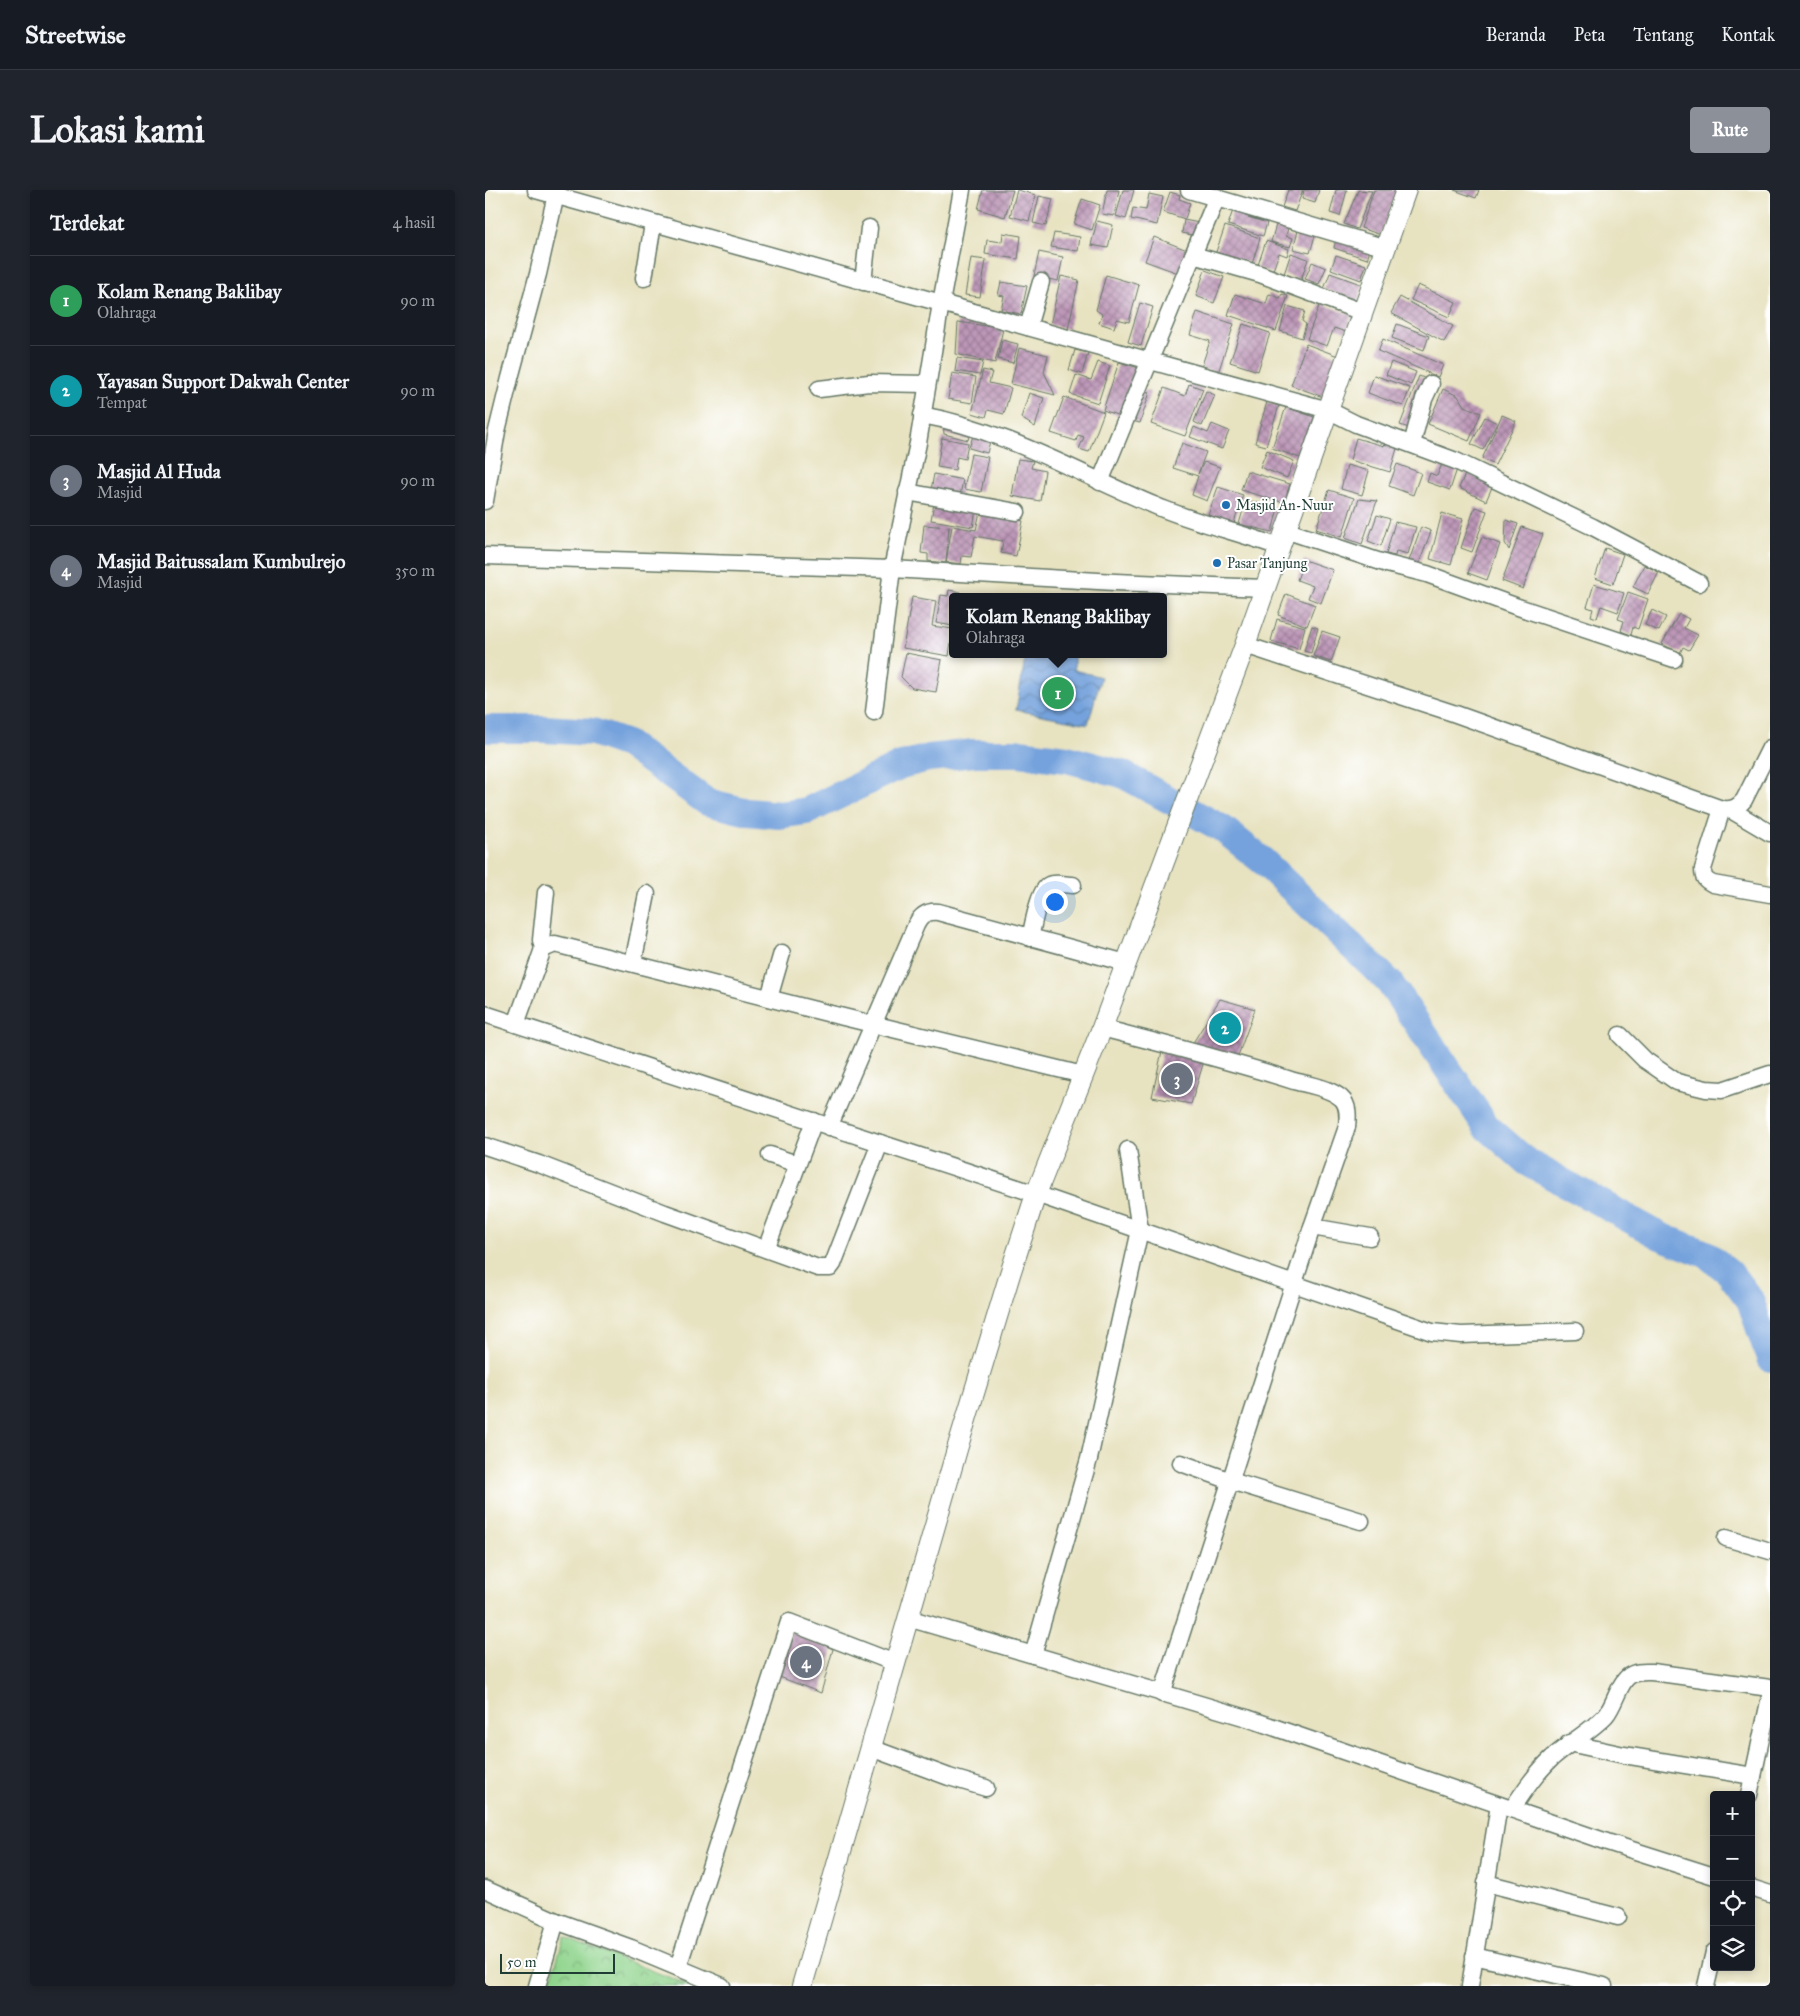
<!DOCTYPE html>
<html lang="id">
<meta charset="utf-8">
<style>
body{margin:0;font-family:"IM FELL Great Primer",serif;background:#20242c;color:#f1f3f6}
.controls{position:absolute;right:15px;bottom:15px;display:grid;overflow:hidden;border-radius:5px;box-shadow:0 2px 8px #0003}
.controls button{width:45px;height:45px;display:grid;place-items:center;padding:0;border:0;border-bottom:1px solid #363941;background:#171b24;color:#f1f3f6;font:25px sans-serif}
.scale{position:absolute;left:15px;bottom:12px;width:115px;box-sizing:border-box;padding-left:5px;border:2px solid #1f3d34;border-top:0;font-size:14px;line-height:18px;white-space:nowrap;color:#1f3d34;-webkit-text-stroke:4px #fff;paint-order:stroke}
.you{position:absolute;left:569px;top:711px;width:18px;height:18px;margin:-12px;border:4px solid #fff;border-radius:50%;background:#1a73e8;box-shadow:0 0 0 8px #1a73e833}
.badge{display:grid;place-items:center;width:32px;height:32px;border-radius:50%;background:#8c9099;color:#fff;font-size:16px;font-weight:700}
.pin{position:absolute;translate:-50% -50%;border:2px solid #fff;box-shadow:0 1px 5px #0006}
.popup{position:absolute;left:464px;top:403px;width:218px;height:65px;box-sizing:border-box;display:grid;place-content:center;border-radius:5px;background:#171b24;filter:drop-shadow(0 1px 4px #0005);font-size:16px;white-space:nowrap;color:#9ea1a6}
.popup b{font-size:19px;color:#f1f3f6}
.popup::after{content:'';position:absolute;left:50%;top:100%;margin-left:-10px;border:10px solid transparent;border-top-color:#171b24}
.list{margin:0;padding:0;list-style:none}
h2{display:flex;justify-content:space-between;align-items:center;height:65px;margin:0;padding:0 20px;font-size:21px}
h2 small{font-size:16px;font-weight:400;color:#9ea1a6}
.list li{display:grid;grid-template-columns:32px 1fr auto;gap:15px;align-items:center;box-sizing:border-box;height:90px;padding:0 20px;border-top:1px solid #363941}
.list b{display:block;font-size:19px;white-space:nowrap}
.list p{margin:0;font-size:16px;white-space:nowrap;color:#9ea1a6}
.list em{font-size:16px;font-style:normal;color:#9ea1a6}
.icon{flex:none;width:28px;height:28px;fill:none;stroke:currentColor;stroke-width:2;stroke-linecap:round;stroke-linejoin:round}
.map{position:relative;flex:none;width:1285px;height:1796px;overflow:hidden;border-radius:5px}
header{display:flex;align-items:center;gap:30px;box-sizing:border-box;height:70px;padding:0 25px;background:#171b24;border-bottom:1px solid #363941}
header strong{font-size:24px}
nav{display:flex;gap:28px;margin-inline-start:auto;font-size:18px}
.intro{display:flex;align-items:center;justify-content:space-between;box-sizing:border-box;height:120px;padding:0 30px}
h1{margin:0;font-size:35px}
.button{padding:12px 22px;border-radius:5px;background:#8c9099;color:#fff;font-size:18px;font-weight:700}
main{display:flex;gap:30px;padding:0 30px}
aside{flex:1;background:#171b24;border-radius:5px;box-shadow:0 2px 8px #0003}
.map>svg:first-child{display:block}
.park{fill:url(#park-crowns);stroke:#588860}
.water{fill:url(#water-waves);stroke:#4a7088}
.lines{fill:none;stroke-linecap:round;stroke-linejoin:round}
.river{stroke:#74a2dc;stroke-width:28}
.building{fill:url(#building-cross-hatch)}
.minor-casing{stroke:#657765;stroke-width:19}
.major-casing{stroke:#657765;stroke-width:22}
.minor{stroke:#fff;stroke-width:16}
.major{stroke:#fff;stroke-width:20}
.poi-dot{fill:#1f6fb2;stroke:#fff;stroke-width:2}
.labels{text-anchor:middle;stroke-width:4;stroke-linejoin:round;paint-order:stroke}
.poi-label{font-size:14px;fill:#1f3d34;stroke:#fff;text-anchor:start}
</style>
<header>
<strong>Streetwise</strong>
<nav><a>Beranda</a><a>Peta</a><a>Tentang</a><a>Kontak</a></nav>
</header>
<div class="intro"><h1>Lokasi kami</h1><a class="button">Rute</a></div>
<main>
<aside>
<h2>Terdekat<small>4 hasil</small></h2>
<ul class="list">
<li><span class="badge" style="background:#2e9e5b">1</span><div><b>Kolam Renang Baklibay</b><p>Olahraga</p></div><em>90 m</em></li>
<li><span class="badge" style="background:#0f9aa8">2</span><div><b>Yayasan Support Dakwah Center</b><p>Tempat</p></div><em>90 m</em></li>
<li><span class="badge" style="background:#6b7280">3</span><div><b>Masjid Al Huda</b><p>Masjid</p></div><em>90 m</em></li>
<li><span class="badge" style="background:#6b7280">4</span><div><b>Masjid Baitussalam Kumbulrejo</b><p>Masjid</p></div><em>350 m</em></li>
</ul>
</aside>
<div class="map">
<svg width="1285" height="1796" viewBox="0 0 1285 1796">
<defs>
<pattern id="park-crowns" width="20" height="18" patternUnits="userSpaceOnUse" patternTransform="scale(1.25)"><rect width="20" height="18" fill="#90d48d"/><path d="M2 6a3 3 0 1 1 6 0M12 15a3 3 0 1 1 6 0" fill="none" stroke="#75ad74"/></pattern>
<pattern id="water-waves" width="16" height="10" patternUnits="userSpaceOnUse" patternTransform="scale(1.25)"><rect width="16" height="10" fill="#74a2dc"/><path d="M0 5q4-4 8 0t8 0" fill="none" stroke="#5f85b3"/></pattern>
<pattern id="building-cross-hatch" width="8" height="8" patternUnits="userSpaceOnUse" patternTransform="scale(1.25)"><rect width="8" height="8" fill="#bd97b8"/><path d="M0 0l8 8M0 8l8-8" fill="none" stroke="#997c96"/></pattern>
</defs>
<rect width="100%" height="100%" fill="#fff"/>
<filter id="ink" filterUnits="userSpaceOnUse"><feTurbulence type="fractalNoise" baseFrequency=".02" numOctaves="2"/><feDisplacementMap in="SourceGraphic" scale="10" xChannelSelector="R" yChannelSelector="G"/><feConvolveMatrix kernelMatrix="1 2 1 2 8 2 1 2 1" color-interpolation-filters="sRGB"/></filter>
<filter id="wash" filterUnits="userSpaceOnUse"><feTurbulence type="fractalNoise" baseFrequency=".0096" numOctaves="4" result="noise"/><feDisplacementMap in="SourceGraphic" scale="20" xChannelSelector="R" yChannelSelector="G"/><feGaussianBlur stdDeviation="1.12" result="paint"/><feColorMatrix in="noise" values="0 0 0 0 0 0 0 0 0 0 0 0 0 0 0 0 0 1.4 0 .05"/><feComposite in="paint" operator="in"/></filter>
<g filter="url(#wash)">
<rect width="100%" height="100%" fill="#e7e2c0"/>
<polygon class="park" points="79,1747 207,1796 64,1796"/>
<polygon class="water" points="541,464 589,464 589,480 616,487 603,534 531,520"/>
<g class="lines">
<polyline class="river" points="0,539 59,539 108,542 142,554 222,612 263,622 294,625 322,621 416,575 444,568 489,563 534,563 582,569 637,584 738,639 779,672 904,792 1001,936 1042,972 1175,1046 1221,1064 1244,1082 1265,1110 1285,1168"/>
</g>
<g id="blocks">
<g class="building">
<polygon points="498,0 528,0 520,27 493,19"/>
<polygon points="532,0 551,5 544,31 525,26"/>
<polygon points="622,0 634,0 629,26 617,24"/>
<polygon points="638,0 649,0 641,29 631,26"/>
<polygon points="803,0 818,0 810,21 797,17"/>
<polygon points="819,0 834,0 830,13 817,9"/>
<polygon points="851,0 862,0 855,26 845,23"/>
<polygon points="873,0 887,1 872,39 859,34"/>
<polygon points="889,0 912,0 896,45 876,38"/>
<polygon points="969,0 994,0 991,8"/>
<polygon points="685,2 695,5 694,9 705,13 700,29 678,22"/>
<polygon points="664,4 678,7 672,35 646,29 648,18 661,20"/>
<polygon points="554,6 568,9 561,36 548,33"/>
<polygon points="597,9 615,15 607,40 589,34"/>
<polygon points="749,17 762,21 760,26 782,33 778,46 743,35"/>
<polygon points="699,30 714,33 712,46 697,43"/>
<polygon points="612,31 628,35 623,58 606,55"/>
<polygon points="792,31 804,34 801,46 808,48 805,57 786,52"/>
<polygon points="740,36 775,48 767,74 731,62"/>
<polygon points="814,37 831,42 825,63 808,59"/>
<polygon points="518,43 536,46 533,69 500,64 502,50 517,52"/>
<polygon points="569,43 595,47 593,61 566,57"/>
<polygon points="669,47 702,60 693,83 660,71"/>
<polygon points="851,49 886,58 882,69 849,58"/>
<polygon points="781,51 804,59 802,66 794,63 787,83 772,78"/>
<polygon points="554,62 578,67 573,91 549,86"/>
<polygon points="806,63 823,69 816,90 799,84"/>
<polygon points="851,65 881,75 876,90 846,79"/>
<polygon points="486,68 501,70 495,107 480,105"/>
<polygon points="827,72 841,78 834,94 820,89"/>
<polygon points="720,80 739,87 729,113 711,106"/>
<polygon points="845,83 878,95 873,111 839,99"/>
<polygon points="621,85 654,95 644,132 632,129 629,138 614,133 617,124 611,120"/>
<polygon points="576,86 594,90 583,139 565,135"/>
<polygon points="516,92 542,96 536,124 516,120 519,106 513,105"/>
<polygon points="933,95 971,112 964,127 926,110"/>
<polygon points="750,104 781,114 784,104 795,108 797,104 803,106 791,141 743,125"/>
<polygon points="915,107 968,136 959,152 906,123"/>
<polygon points="655,113 668,117 656,156 643,152"/>
<polygon points="835,113 867,125 861,142 849,138 842,156 822,149"/>
<polygon points="802,116 820,121 817,131 821,134 817,148 795,141"/>
<polygon points="712,122 749,134 733,183 716,178 725,151 705,145"/>
<polygon points="473,132 502,136 502,132 519,135 510,173 471,164"/>
<polygon points="758,134 785,143 773,181 745,172"/>
<polygon points="912,134 944,146 939,160 907,148"/>
<polygon points="898,149 958,175 953,187 893,161"/>
<polygon points="517,150 533,154 528,173 513,169"/>
<polygon points="821,154 853,166 838,207 806,195"/>
<polygon points="534,158 563,165 559,182 570,205 526,194"/>
<polygon points="590,160 603,163 597,184 584,180"/>
<polygon points="472,168 498,172 495,185 470,181"/>
<polygon points="613,172 625,176 613,213 585,204 591,185 606,190"/>
<polygon points="634,172 654,178 637,227 618,220"/>
<polygon points="906,172 931,182 926,195 901,185"/>
<polygon points="498,180 507,182 504,193 526,198 519,224 503,220 501,227 487,223"/>
<polygon points="467,183 491,187 487,213 463,209"/>
<polygon points="889,185 925,198 918,216 883,203"/>
<polygon points="934,186 944,190 924,238 915,235"/>
<polygon points="704,194 718,199 700,246 666,234 679,198 700,206"/>
<polygon points="958,199 973,206 979,216 996,223 984,251 943,234"/>
<polygon points="657,200 665,202 655,233 647,231"/>
<polygon points="721,201 730,205 717,236 709,232"/>
<polygon points="544,203 559,208 550,237 536,228"/>
<polygon points="579,207 619,222 604,262 594,259 599,247 593,245 591,251 566,243"/>
<polygon points="782,212 794,216 781,256 770,253"/>
<polygon points="801,217 829,227 815,268 787,258"/>
<polygon points="1017,225 1031,231 1010,275 997,269"/>
<polygon points="1000,227 1012,233 998,260 986,254"/>
<polygon points="458,232 486,240 483,250 459,244"/>
<polygon points="727,234 744,241 737,259 705,247 709,237 723,243"/>
<polygon points="489,243 506,247 502,263 484,258"/>
<polygon points="457,248 483,253 480,269 472,267 470,280 452,277"/>
<polygon points="871,248 899,256 901,248 914,252 905,282 865,270"/>
<polygon points="697,253 721,262 713,284 719,272 735,277 722,311 707,305 713,286 688,278"/>
<polygon points="782,260 809,271 802,288 775,277"/>
<polygon points="486,264 503,267 496,302 479,299"/>
<polygon points="533,269 548,271 546,278 560,281 555,311 527,306"/>
<polygon points="912,274 936,283 928,305 904,296"/>
<polygon points="957,274 972,279 965,300 942,292 945,283 952,286"/>
<polygon points="862,275 884,281 877,305 856,299"/>
<polygon points="762,281 805,294 799,313 756,300"/>
<polygon points="981,282 1008,295 1001,311 974,298"/>
<polygon points="449,284 478,290 475,306 446,300"/>
<polygon points="733,297 758,305 749,333 723,325"/>
<polygon points="844,300 869,308 857,347 831,339"/>
<polygon points="874,309 892,311 877,354 860,348"/>
<polygon points="761,310 793,318 787,342 754,334"/>
<polygon points="449,313 491,320 488,337 446,330"/>
<polygon points="990,317 1002,321 987,362 976,358"/>
<polygon points="495,322 538,331 531,366 516,363 518,351 490,346 486,367 477,366 476,374 461,372 467,336 491,340"/>
<polygon points="957,323 978,329 966,375 945,369"/>
<polygon points="892,325 905,329 896,356 883,351"/>
<polygon points="1021,330 1033,334 1024,360 1020,353"/>
<polygon points="910,332 931,337 923,364 911,361 910,366 901,364"/>
<polygon points="439,335 464,337 461,373 443,371 443,364 436,363"/>
<polygon points="936,337 946,341 934,374 924,371"/>
<polygon points="1037,337 1058,344 1038,399 1017,391"/>
<polygon points="997,347 1015,354 1002,390 983,383"/>
<polygon points="1120,358 1138,364 1128,394 1110,388"/>
<polygon points="819,370 848,380 836,413 823,408 828,396 812,390"/>
<polygon points="1159,375 1174,382 1163,404 1148,397"/>
<polygon points="1109,394 1139,403 1133,422 1116,416 1112,428 1106,426 1108,419 1102,417"/>
<polygon points="464,400 475,402 475,407 468,407 468,436 451,433 456,405 463,406"/>
<polygon points="1143,402 1163,409 1153,439 1148,437 1146,445 1136,441 1139,431 1133,429"/>
<polygon points="801,404 830,415 822,436 793,425"/>
<polygon points="427,407 451,411 447,436 468,439 464,466 418,458"/>
<polygon points="1167,420 1181,427 1174,441 1160,435"/>
<polygon points="1194,424 1204,429 1199,438 1213,445 1204,460 1198,457 1195,463 1177,454"/>
<polygon points="792,429 820,437 814,459 786,451"/>
<polygon points="827,436 833,438 826,463 819,461"/>
<polygon points="837,441 855,447 846,472 828,466"/>
<polygon points="421,463 457,470 451,502 427,498 416,487"/>
<polygon points="735,809 770,819 750,874 706,856"/>
<polygon points="677,861 719,871 706,914 667,907"/>
<polygon points="307,1440 348,1459 336,1503 292,1486"/>
</g>
</g>
</g>
<g filter="url(#ink)">
<use href="#blocks" fill-opacity="0" stroke="#657765" stroke-width="1"/>
<g class="lines">
<defs>
<g id="minor">
<polyline points="51,0 456,113 433,253 407,379 389,522"/>
<polyline points="477,0 456,113 843,220 871,234 971,271 1108,337 1214,393"/>
<polyline points="704,0 901,58"/>
<polyline points="732,7 708,65 775,84 877,122"/>
<polyline points="159,88 168,34"/>
<polyline points="378,92 384,38"/>
<polyline points="543,137 556,92"/>
<polyline points="334,199 384,193 442,194"/>
<path d="M437 225C520 240 594 284 671 316 711 333 754 342 794 357"/>
<polyline points="927,254 939,209 946,194"/>
<polyline points="615,292 708,65"/>
<polyline points="422,302 532,322"/>
<polyline points="0,311 12,241 25,188 53,84 72,0"/>
<polyline points="800,340 902,374 942,384 1030,416 1189,469"/>
<polyline points="0,366 407,379 630,392 779,398"/>
<path d="M760 455 968 523 1237 619 1218 679C1218 688 1220 690 1228 694L1285 704"/>
<path d="M1237 619C1247 620 1252 618 1259 610L1285 558"/>
<polyline points="1246,620 1285,643"/>
<path d="M545 748C548 736 554 699 564 695 570 692 581 695 588 695"/>
<polyline points="58,759 56,750 61,702"/>
<polyline points="148,773 162,704"/>
<polyline points="284,808 297,763"/>
<polyline points="0,824 551,1004 947,1142 976,1145 1090,1141"/>
<polyline points="31,834 58,759 70,754 346,824 598,885"/>
<path d="M617 838C681 855 746 871 809 891 824 895 844 898 856 908 864 915 863 927 862 937L827 1037 677 1504"/>
<polyline points="1135,845 1160,870 1192,892 1221,899 1237,900 1285,884"/>
<path d="M344 937 431 735C436 725 442 721 453 722L641 773"/>
<polyline points="0,956 54,974 180,1023 333,1078 345,1078 348,1074 395,953"/>
<polyline points="285,965 312,974"/>
<polyline points="827,1037 885,1047"/>
<polyline points="281,1059 329,931"/>
<polyline points="696,1273 746,1291 876,1331"/>
<polyline points="1241,1348 1285,1361"/>
<polyline points="423,1428 762,1528 1122,1652 1229,1686"/>
<polyline points="548,1465 604,1269 655,1040 643,960"/>
<polyline points="1084,1553 1139,1565 1268,1586"/>
<polyline points="386,1558 464,1587 501,1598"/>
<polyline points="1264,1605 1285,1507"/>
<path d="M1027 1619C1039 1601 1051 1583 1067 1568 1084 1553 1106 1541 1121 1525 1130 1514 1134 1493 1144 1486 1151 1481 1159 1482 1167 1482L1285 1498"/>
<polyline points="1001,1693 1133,1727"/>
<polyline points="1266,1698 1285,1704"/>
<polyline points="0,1699 71,1731 146,1758 237,1796"/>
<polyline points="989,1766 1119,1796"/>
<polyline points="193,1777 304,1432 410,1473"/>
<polyline points="52,1796 71,1731"/>
<polyline points="985,1796 1014,1615"/>
<polyline points="1221,1796 1229,1762"/>
</g>
<polyline id="major" points="317,1796 473,1256 525,1084 551,1004 617,838 760,455 921,0"/>
</defs>
<use href="#minor" class="minor-casing"/>
<use href="#major" class="major-casing"/>
<use href="#minor" class="minor"/>
<use href="#major" class="major"/>
</g>
</g>
<g class="poi-dot">
<circle cx="741" cy="315" r="5"/>
<circle cx="732" cy="373" r="5"/>
</g>
<g class="labels">
<g class="poi-label">
<text x="751" y="320">Masjid An-Nuur</text>
<text x="742" y="378">Pasar Tanjung</text>
</g>
</g>
</svg>
<div class="controls">
<button>+</button>
<button>−</button>
<button><svg class="icon" aria-label="locate" viewBox="0 0 24 24"><circle cx="12" cy="12" r="6"/><path d="M12 2v4M12 18v4M2 12h4M18 12h4"/></svg></button>
<button><svg class="icon" aria-label="layers" viewBox="0 0 24 24"><path d="M12 4l9 5-9 5-9-5zM3 14l9 5 9-5"/></svg></button>
</div>
<div class="scale">50 m</div>
<div class="you"></div>
<div class="pin badge" style="left:573px;top:503px;background:#2e9e5b">1</div>
<div class="popup"><b>Kolam Renang Baklibay</b>Olahraga</div>
<div class="pin badge" style="left:740px;top:838px;background:#0f9aa8">2</div>
<div class="pin badge" style="left:692px;top:889px;background:#6b7280">3</div>
<div class="pin badge" style="left:321px;top:1472px;background:#6b7280">4</div>
</div>
</main>
